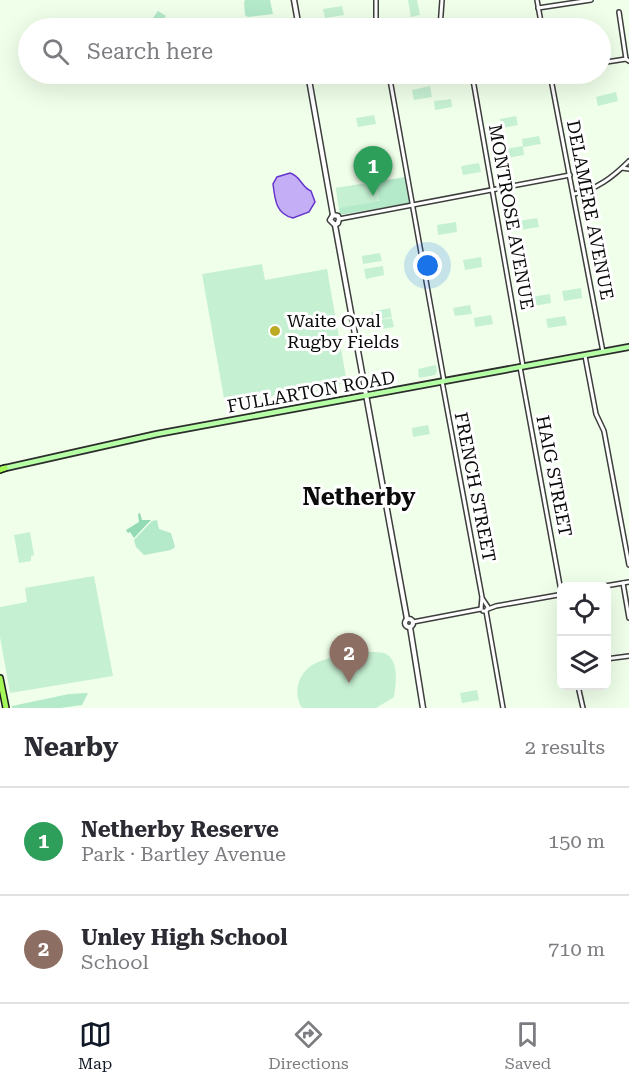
<!DOCTYPE html>
<meta charset="utf-8">
<style>
body{margin:0;font-family:"Roboto Serif",serif;background:#f7f7f7;color:#2b2b33}
.controls{position:absolute;right:18px;bottom:18px;display:grid;overflow:hidden;border-radius:9px;box-shadow:0 6px 24px #0002}
.controls button{width:54px;height:54px;display:grid;place-items:center;padding:0;border:0;border-bottom:2px solid #e1e1e2;background:#fff;color:#2b2b33;font:30px sans-serif}
.you{position:absolute;left:428px;top:266px;width:21px;height:21px;margin:-15px;border:4px solid #fff;border-radius:50%;background:#1a73e8;box-shadow:0 0 0 9px #1a73e833}
.badge{display:grid;place-items:center;width:39px;height:39px;border-radius:50%;background:#111827;color:#fff;font-size:20px;font-weight:700}
.pin{position:absolute;translate:-50% -50px;filter:drop-shadow(0 2px 3px #0008)}
.pin::after{content:'';position:absolute;top:32px;width:21px;height:18px;background:inherit;clip-path:polygon(0 0,100% 0,50% 100%)}
.list{margin:0;padding:0;list-style:none}
h2{display:flex;justify-content:space-between;align-items:center;height:78px;margin:0;padding:0 24px;font-size:26px}
h2 small{font-size:20px;font-weight:400;color:#7c7c81}
.list li{display:grid;grid-template-columns:39px 1fr auto;gap:18px;align-items:center;box-sizing:border-box;height:108px;padding:0 24px;border-top:2px solid #e1e1e2}
.list b{display:block;font-size:22px;white-space:nowrap}
.list p{margin:0;font-size:20px;white-space:nowrap;color:#7c7c81}
.list em{font-size:20px;font-style:normal;color:#7c7c81}
.icon{flex:none;width:33px;height:33px;fill:none;stroke:currentColor;stroke-width:2;stroke-linecap:round;stroke-linejoin:round}
.map{position:relative;flex:none;width:629px;height:708px;overflow:hidden}
.search{position:absolute;background:#fff;box-shadow:0 6px 24px #0002;left:18px;right:18px;top:18px;height:66px;display:flex;align-items:center;gap:15px;box-sizing:border-box;padding:0 21px;border-radius:33px;color:#7c7c81;font-size:22px}
.sheet{height:294px;background:#fff}
nav{display:flex;justify-content:space-around;align-items:center;box-sizing:border-box;height:84px;border-top:2px solid #e1e1e2;background:#fff;font-size:16px;color:#7c7c81}
nav a{display:grid;justify-items:center;gap:3px}
nav .on{color:#111827}
.map>svg:first-child{display:block}
.green{fill:#b4e9ca}
.forest{fill:#93dab5}
.pitch{fill:#c6f0d2}
.water{fill:#c4aff6;stroke:#6735ce;stroke-width:1.5}
.lines{fill:none;stroke-linecap:round;stroke-linejoin:round}
.minor-casing{stroke:#3e3e3e;stroke-width:6}
.tertiary-casing{stroke:#3e3e3e;stroke-width:7}
.secondary-casing{stroke:#2d2d2d;stroke-width:8}
.trunk-casing{stroke:#1c1c1c;stroke-width:8}
.minor{stroke:#fff;stroke-width:3}
.tertiary{stroke:#fff;stroke-width:4}
.secondary{stroke:#b5ffa5;stroke-width:4.5}
.trunk{stroke:#a3f858;stroke-width:5}
.poi-dot{fill:#bcaa23;stroke:#fff;stroke-width:2}
.labels{text-anchor:middle;stroke-width:6;stroke-linejoin:round;paint-order:stroke}
.street-label{font-size:18px;fill:#0b0b0b;stroke:#fff}
.poi-label{font-size:18px;fill:#0b0b0b;stroke:#fff;text-anchor:start}
.district-label{font-size:24px;font-weight:bold;fill:#0b0b0b;stroke:#fff}
</style>
<div class="map">
<svg width="629" height="708" viewBox="0 0 629 708">
<rect width="100%" height="100%" fill="#f0ffea"/>
<g class="green">
<polygon points="245,0 270,0 273,14 248,17 245,15 244,3"/>
<polygon points="158,11 166,16 157,28 150,22"/>
<polygon points="243,18 249,23 250,28 214,28 224,20"/>
<polygon points="406,177 410,203 340,215 336,188"/>
<polygon points="157,520 159,529 171,533 175,547 171,550 144,555 136,547 134,540 152,521"/>
<polygon points="88,693 82,705 60,708 12,708 12,706 69,694"/>
</g>
<polygon class="forest" points="140,513 142,520 151,520 134,538 130,532 128,533 126,530 139,522 138,514"/>
<g class="pitch">
<polygon points="408,0 417,0 420,15 411,17"/>
<polygon points="342,6 344,15 325,18 323,9"/>
<polygon points="430,86 432,97 414,100 412,90"/>
<polygon points="616,92 618,101 598,106 596,97"/>
<polygon points="451,99 452,107 435,110 434,101"/>
<polygon points="374,115 376,124 358,127 356,118"/>
<polygon points="516,116 518,125 501,128 500,119"/>
<polygon points="539,136 541,144 523,147 524,155 507,158 505,149 523,146 522,139"/>
<polygon points="479,163 481,172 463,175 461,166"/>
<polygon points="377,182 380,201 339,208 336,188"/>
<polygon points="537,218 539,227 520,230 519,221"/>
<polygon points="456,222 457,232 438,235 437,225"/>
<polygon points="380,253 382,261 363,264 362,256"/>
<polygon points="481,257 482,267 465,270 463,260"/>
<polygon points="262,264 265,280 327,269 347,383 225,404 202,274"/>
<polygon points="383,266 384,275 366,279 364,269"/>
<polygon points="581,288 582,298 564,301 562,291"/>
<polygon points="550,294 551,303 534,306 532,297"/>
<polygon points="470,305 472,314 455,316 453,308"/>
<polygon points="390,308 392,317 373,321 371,312"/>
<polygon points="491,315 493,324 475,327 474,318"/>
<polygon points="565,316 567,325 548,328 546,319"/>
<polygon points="392,318 394,327 376,330 375,321"/>
<polygon points="436,365 437,372 435,375 419,378 418,369"/>
<polygon points="428,425 430,434 413,437 412,428"/>
<polygon points="30,532 34,555 31,556 31,561 19,563 14,535"/>
<polygon points="94,576 113,676 10,693 0,637 0,607 27,602 25,588"/>
<path d="M370 652C374 652 380 652 384 653 400 659 396 685 394 697L376 708H302C292 691 299 670 318 662 333 655 354 655 370 652Z"/>
<polygon points="477,690 479,700 462,703 460,693"/>
</g>
<path class="water" d="M290 173C301 176 301 187 311 191L315 202 309 212 293 218C276 214 275 200 273 184L277 177Z"/>
<g class="lines">
<defs>
<g id="minor">
<polyline points="537,0 542,28"/>
<polyline points="538,8 591,0"/>
<polyline points="619,12 626,59"/>
<polyline points="376,28 376,0"/>
<polyline points="440,28 442,0"/>
<polyline points="533,28 541,27"/>
<polyline points="600,63 626,59 629,61"/>
<polyline points="389,74 444,381"/>
<polyline points="472,74 523,366"/>
<polyline points="550,74 603,352"/>
<polyline points="622,168 629,169"/>
<path d="M574 194C596 190 613 177 629 161"/>
<polyline points="339,219 570,175"/>
<polyline points="585,356 596,414 604,431 629,565"/>
<polyline points="520,367 561,591"/>
<polyline points="442,381 482,597 481,609"/>
<polyline points="623,583 629,618"/>
<polyline points="605,586 629,582"/>
<polyline points="562,591 558,595 562,598"/>
<polyline points="482,598 488,607 486,611 483,611"/>
<polyline points="488,609 496,606 558,595"/>
<polyline points="486,611 503,708"/>
<polyline points="413,622 481,609"/>
<polyline points="606,659 629,656"/>
<polyline points="578,686 583,708"/>
</g>
<g id="tertiary">
<polyline points="294,0 299,28"/>
<polyline points="308,74 333,215"/>
<polyline points="335,225 338,223 339,219 338,216 333,215 330,220 335,225 407,619"/>
<circle cx="409" cy="623" r="4"/>
<polyline points="410,627 423,708"/>
</g>
<polyline id="secondary" points="1,469 157,434 629,347"/>
<g id="trunk">
<polyline points="0,470 5,468"/>
<polyline points="0,678 6,708"/>
</g>
</defs>
<use href="#minor" class="minor-casing"/>
<use href="#tertiary" class="tertiary-casing"/>
<use href="#secondary" class="secondary-casing"/>
<use href="#trunk" class="trunk-casing"/>
<use href="#minor" class="minor"/>
<use href="#tertiary" class="tertiary"/>
<use href="#secondary" class="secondary"/>
<use href="#trunk" class="trunk"/>
</g>
<circle class="poi-dot" cx="275" cy="331" r="6"/>
<g class="labels">
<g class="street-label">
<text transform="translate(590 210) rotate(79)" y="6">DELAMERE AVENUE</text>
<text transform="translate(511 217) rotate(80)" y="6">MONTROSE AVENUE</text>
<text transform="translate(311 392) rotate(-10)" y="6">FULLARTON ROAD</text>
<text transform="translate(554 476) rotate(79)" y="6">HAIG STREET</text>
<text transform="translate(475 487) rotate(79)" y="6">FRENCH STREET</text>
</g>
<g class="poi-label">
<text x="287" y="327">Waite Oval<tspan x="287" dy="21">Rugby Fields</tspan></text>
</g>
<g class="district-label">
<text x="359" y="505">Netherby</text>
</g>
</g>
</svg>
<div class="controls">
<button><svg class="icon" aria-label="locate" viewBox="0 0 24 24"><circle cx="12" cy="12" r="6"/><path d="M12 2v4M12 18v4M2 12h4M18 12h4"/></svg></button>
<button><svg class="icon" aria-label="layers" viewBox="0 0 24 24"><path d="M12 4l9 5-9 5-9-5zM3 14l9 5 9-5"/></svg></button>
</div>
<div class="you"></div>
<div class="pin badge" style="left:373px;top:196px;background:#2e9e5b">1</div>
<div class="pin badge" style="left:349px;top:683px;background:#8d6e63">2</div>
<div class="search"><svg class="icon" aria-label="search" viewBox="0 0 24 24"><circle cx="10" cy="10" r="6"/><path d="M15 15l6 6"/></svg>Search here</div>
</div>
<section class="sheet">
<h2>Nearby<small>2 results</small></h2>
<ul class="list">
<li><span class="badge" style="background:#2e9e5b">1</span><div><b>Netherby Reserve</b><p>Park · Bartley Avenue</p></div><em>150 m</em></li>
<li><span class="badge" style="background:#8d6e63">2</span><div><b>Unley High School</b><p>School</p></div><em>710 m</em></li>
</ul>
</section>
<nav>
<a class="on"><svg class="icon" aria-label="map" viewBox="0 0 24 24"><path d="M3 6l6-2 6 2 6-2v14l-6 2-6-2-6 2zM9 4v14M15 6v14"/></svg>Map</a>
<a><svg class="icon" aria-label="directions" viewBox="0 0 24 24"><path d="M12 3l9 9-9 9-9-9zM9 14v-3h6M13 9l2 2-2 2"/></svg>Directions</a>
<a><svg class="icon" aria-label="saved" viewBox="0 0 24 24"><path d="M7 4h10v16l-5-4-5 4z"/></svg>Saved</a>
</nav>
